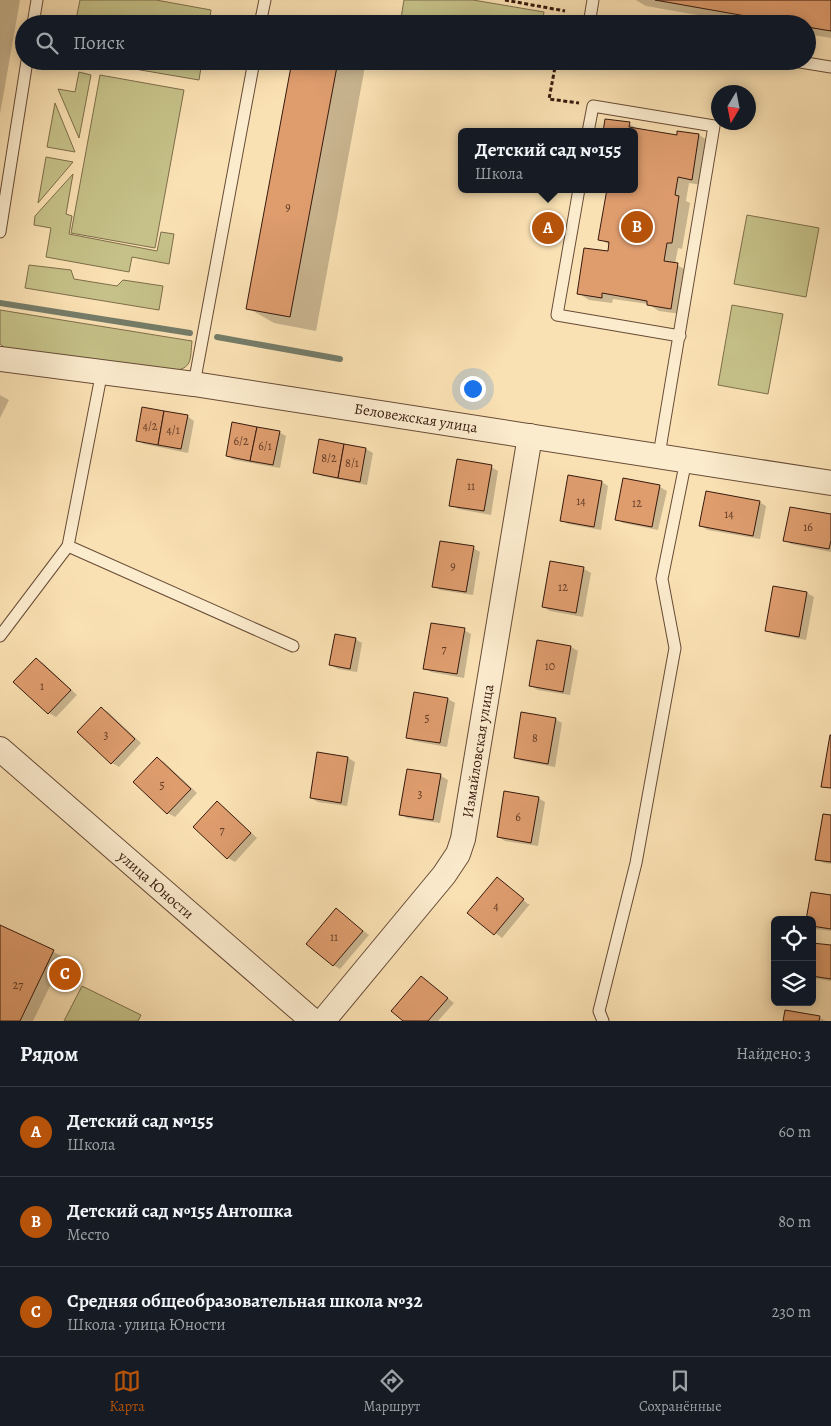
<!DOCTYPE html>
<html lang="ru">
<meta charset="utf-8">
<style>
body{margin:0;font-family:Alegreya,serif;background:#20242c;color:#f1f3f6}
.controls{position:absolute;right:15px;bottom:15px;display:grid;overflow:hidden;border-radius:8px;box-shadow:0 2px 12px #0003}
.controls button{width:45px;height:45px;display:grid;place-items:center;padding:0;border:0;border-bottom:1px solid #363941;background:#171b24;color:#f1f3f6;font:25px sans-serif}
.compass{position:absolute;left:711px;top:85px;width:45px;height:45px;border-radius:50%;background:#171b24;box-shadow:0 2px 12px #0003;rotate:190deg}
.you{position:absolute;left:472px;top:388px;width:18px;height:18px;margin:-12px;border:4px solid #fff;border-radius:50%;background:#1a73e8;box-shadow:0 0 0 8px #1a73e833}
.badge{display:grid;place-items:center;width:32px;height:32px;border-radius:50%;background:#b45309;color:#fff;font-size:16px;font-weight:700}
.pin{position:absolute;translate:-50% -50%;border:2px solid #fff;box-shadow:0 1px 5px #0006}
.popup{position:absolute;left:458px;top:128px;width:180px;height:65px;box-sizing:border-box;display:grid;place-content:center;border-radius:8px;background:#171b24;filter:drop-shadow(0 1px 4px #0005);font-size:16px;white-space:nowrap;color:#9ea1a6}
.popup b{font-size:19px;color:#f1f3f6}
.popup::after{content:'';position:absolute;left:50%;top:100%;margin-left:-10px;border:10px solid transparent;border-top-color:#171b24}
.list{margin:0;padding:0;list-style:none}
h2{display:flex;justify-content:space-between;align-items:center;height:65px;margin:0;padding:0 20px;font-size:21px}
h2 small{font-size:16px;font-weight:400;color:#9ea1a6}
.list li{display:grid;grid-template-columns:32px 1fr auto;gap:15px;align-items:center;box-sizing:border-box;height:90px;padding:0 20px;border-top:1px solid #363941}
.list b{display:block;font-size:19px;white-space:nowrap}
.list p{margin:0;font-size:16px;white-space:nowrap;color:#9ea1a6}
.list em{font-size:16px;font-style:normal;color:#9ea1a6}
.icon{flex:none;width:28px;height:28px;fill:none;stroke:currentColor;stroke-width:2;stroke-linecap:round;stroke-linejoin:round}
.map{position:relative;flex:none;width:831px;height:1021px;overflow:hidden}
.search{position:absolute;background:#171b24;box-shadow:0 2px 12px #0003;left:15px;right:15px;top:15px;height:55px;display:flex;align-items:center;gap:12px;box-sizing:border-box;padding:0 18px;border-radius:28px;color:#9ea1a6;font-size:19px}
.sheet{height:335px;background:#171b24}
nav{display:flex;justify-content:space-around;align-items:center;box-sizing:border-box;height:70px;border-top:1px solid #363941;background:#171b24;font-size:14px;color:#9ea1a6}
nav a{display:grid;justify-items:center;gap:2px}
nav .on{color:#b45309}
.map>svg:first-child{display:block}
.green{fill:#c5c188;stroke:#7e6d4a}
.shadow{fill:#0003}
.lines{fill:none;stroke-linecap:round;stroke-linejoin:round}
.stream{stroke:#757c69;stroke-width:6}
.building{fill:#df9d6e;stroke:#36190d}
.service-casing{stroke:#674b36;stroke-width:13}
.minor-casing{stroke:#674b36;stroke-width:26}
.path{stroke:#36190d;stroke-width:3;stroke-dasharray:4 2.5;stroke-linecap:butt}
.service{stroke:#fcecce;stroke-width:11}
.minor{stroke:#fcecce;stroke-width:24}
.labels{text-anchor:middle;stroke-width:4.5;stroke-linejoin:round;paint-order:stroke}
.number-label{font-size:12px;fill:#603a25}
.street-label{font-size:15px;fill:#36190d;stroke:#fcecce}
</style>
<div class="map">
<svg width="831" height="1021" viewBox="0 0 831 1021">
<rect width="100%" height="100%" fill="#fae1b3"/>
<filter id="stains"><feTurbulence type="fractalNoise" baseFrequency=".004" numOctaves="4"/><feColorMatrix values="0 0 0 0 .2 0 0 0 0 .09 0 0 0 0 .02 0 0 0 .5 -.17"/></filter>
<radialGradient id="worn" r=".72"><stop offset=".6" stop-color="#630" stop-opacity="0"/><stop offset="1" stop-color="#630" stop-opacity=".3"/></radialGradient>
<g class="green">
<polygon points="80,0 156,0 211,10 209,24 75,24"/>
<polygon points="404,0 473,0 544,12 542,24 400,24"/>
<polygon points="88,61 202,61 199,80"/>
<polygon points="79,72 91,75 79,138 58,89 75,92"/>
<polygon points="100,75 184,90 155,248 71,233"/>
<polygon points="55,103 75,152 47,147"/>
<polygon points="46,157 73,162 38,203"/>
<polygon points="73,174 66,214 72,216 69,234 157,251 161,232 174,234 169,264 132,257 129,272 46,257 51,228 34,225 35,216"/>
<polygon points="747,215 819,228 806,297 734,284"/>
<polygon points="29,265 71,270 74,279 117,286 123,280 163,286 159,310 25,288"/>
<polygon points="732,305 783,314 768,394 718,385"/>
<path d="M0 310 192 341C190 360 193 369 171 371L5 348 0 344Z"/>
<polygon points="82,986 141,1015 138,1021 64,1021"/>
</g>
<g class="shadow">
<polygon points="0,0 20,0 0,114"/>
<polygon points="636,0 831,0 831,38 807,34 807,24 749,24 646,6"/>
<polygon points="293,61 366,61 316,331 274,323 248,308"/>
<polygon points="629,124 640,130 678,136 699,135 709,141 702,185 689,183 686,201 690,203 682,249 678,248 675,264 688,271 681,314 659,311 648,304 613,299 612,303 589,300 578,293 609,253 610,245 600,239 634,189 634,132 604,132"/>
<polygon points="0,395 9,400 0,418"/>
<polygon points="187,416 194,421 188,453 144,444 137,440"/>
<polygon points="279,432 286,436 280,468 234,460 227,456"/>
<polygon points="320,441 366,449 373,453 367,485 322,476 315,472"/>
<polygon points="491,467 498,471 491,515 458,509 451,505"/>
<polygon points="602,482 608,486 601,530 568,524 561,520"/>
<polygon points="660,487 667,491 658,530 623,523 616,519"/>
<polygon points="759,502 766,506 760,539 708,530 701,526"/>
<polygon points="831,516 831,552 791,544 785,540"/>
<polygon points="473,548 480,552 473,595 440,590 433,586"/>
<polygon points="551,563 584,569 591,573 583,617 550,611 543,607"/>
<polygon points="774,587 807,593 814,597 806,640 774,634 767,630"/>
<polygon points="464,630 471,634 464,678 431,672 424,668"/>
<polygon points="355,639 362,643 357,672 338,669 331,665"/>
<polygon points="538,642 571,647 578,651 570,695 538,690 531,686"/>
<polygon points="36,659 43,663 77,695 56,717 49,713"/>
<polygon points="448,699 455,703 447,747 414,741 407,737"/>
<polygon points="101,708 108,712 141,743 119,767 112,763"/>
<polygon points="555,719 562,723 555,767 522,761 515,757"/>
<polygon points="157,758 164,762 197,793 175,817 168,813"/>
<polygon points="348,758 355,762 347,806 318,802 311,798"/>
<polygon points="408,770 441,776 448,780 440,823 407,818 400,814"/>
<polygon points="538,798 545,802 538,846 505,841 498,837"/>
<polygon points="217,803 224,807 257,838 235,862 228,858"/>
<polygon points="831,816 831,864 824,863 817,859"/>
<polygon points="498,879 528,904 530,904 502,938 469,913"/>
<polygon points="831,896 831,931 814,929 812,928 812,920"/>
<polygon points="336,910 369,935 340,969 333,965"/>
<polygon points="0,926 64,957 33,1021 0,1021"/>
<polygon points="812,944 831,946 831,981 812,978"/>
<polygon points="421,977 454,1003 438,1021 404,1021"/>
<polygon points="819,1017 826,1021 785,1021"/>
</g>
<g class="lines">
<g class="stream">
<polyline points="0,303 190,333"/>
<polyline points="217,337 340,359"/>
</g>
</g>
<g class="building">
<polygon points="655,0 831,0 831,31 807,27 807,24 791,24"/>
<polygon points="292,61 338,61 290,317 246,309"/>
<polygon points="605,119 630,122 629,127 677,135 677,131 699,134 692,180 678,177 675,195 679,196 672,243 667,243 664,261 678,263 671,309 647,305 647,301 602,293 602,298 577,294 584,248 608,251 609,242 598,240 607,189 634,189 634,132 603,132"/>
<polygon points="142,407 164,411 158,445 136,441"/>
<polygon points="164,411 188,415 181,449 158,445"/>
<polygon points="232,422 257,427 250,461 226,456"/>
<polygon points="257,427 280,431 273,465 250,461"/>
<polygon points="319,439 344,444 338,478 313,473"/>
<polygon points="344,444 366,448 360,482 338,478"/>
<polygon points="457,459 492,465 484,511 449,506"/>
<polygon points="568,475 602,481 594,527 560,521"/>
<polygon points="623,478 660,485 652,527 615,520"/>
<polygon points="706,491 760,501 753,536 699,526"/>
<polygon points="790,507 831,514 831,540 829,549 783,541"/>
<polygon points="440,541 474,546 466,592 432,587"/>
<polygon points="550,561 584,567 576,613 542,607"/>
<polygon points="773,586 807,592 799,637 765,631"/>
<polygon points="431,623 465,628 457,674 423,669"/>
<polygon points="335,634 356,638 350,669 329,665"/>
<polygon points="537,640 571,646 563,692 529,686"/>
<polygon points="36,658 71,690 48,714 13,682"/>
<polygon points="414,692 448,698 440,743 406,738"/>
<polygon points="101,707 135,739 111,764 77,732"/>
<polygon points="521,712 556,718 548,764 514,758"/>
<polygon points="830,735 831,735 831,788 821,787"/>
<polygon points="317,752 348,757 341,803 310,798"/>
<polygon points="157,757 191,789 167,814 133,782"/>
<polygon points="407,769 441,774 433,820 399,815"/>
<polygon points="504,791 539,797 531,843 497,837"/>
<polygon points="217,801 251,833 227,859 193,827"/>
<polygon points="823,814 831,815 831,862 815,860"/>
<polygon points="497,877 524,899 494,935 467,913"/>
<polygon points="811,892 831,895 831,929 812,926 812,920 806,920"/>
<polygon points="336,908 363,931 333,966 306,944"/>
<polygon points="0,925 54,950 20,1021 0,1021"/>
<polygon points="812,943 831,945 831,979 812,976"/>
<polygon points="421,976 448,998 428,1021 403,1021 391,1011"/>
<polygon points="785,1010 820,1016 819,1021 783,1021"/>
</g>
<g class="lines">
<defs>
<g id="service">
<polyline points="33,24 37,0"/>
<polyline points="260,24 265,0"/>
<polyline points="589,24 593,0"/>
<polyline points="794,61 831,67"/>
<polyline points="588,132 593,106 714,126 659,455"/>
<polyline points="579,189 557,315 680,336"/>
<polyline points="0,232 27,61"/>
<polyline points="102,371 68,546 293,646"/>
<polyline points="194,384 254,61"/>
<polyline points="0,636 68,546"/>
<polyline points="603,1021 599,1011 636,863 675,648 662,579 686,460"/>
</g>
<g id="minor">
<polyline points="0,359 194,384 831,483"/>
<polyline points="0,749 313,1021"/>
<polyline points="323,1021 444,875 458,854 463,839 530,436"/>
</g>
</defs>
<use href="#service" class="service-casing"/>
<use href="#minor" class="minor-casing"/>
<g class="path">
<polyline points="505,0 565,11"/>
<polyline points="556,62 549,99 579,103"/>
</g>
<use href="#service" class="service"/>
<use href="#minor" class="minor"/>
</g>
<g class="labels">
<g class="number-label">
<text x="288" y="211">9</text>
<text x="150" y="430">4/2</text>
<text x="173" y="434">4/1</text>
<text x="241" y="445">6/2</text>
<text x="265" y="450">6/1</text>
<text x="329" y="462">8/2</text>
<text x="352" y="467">8/1</text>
<text x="471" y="490">11</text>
<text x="581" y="505">14</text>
<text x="637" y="507">12</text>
<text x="729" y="518">14</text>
<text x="808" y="531">16</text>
<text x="453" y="570">9</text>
<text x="563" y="591">12</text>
<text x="444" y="653">7</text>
<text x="550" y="670">10</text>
<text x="42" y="690">1</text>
<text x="427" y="722">5</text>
<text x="106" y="739">3</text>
<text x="535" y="742">8</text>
<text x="162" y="789">5</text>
<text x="420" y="798">3</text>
<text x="518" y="821">6</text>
<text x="222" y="834">7</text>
<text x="496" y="910">4</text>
<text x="334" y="941">11</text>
<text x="18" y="989">27</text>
</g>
<g class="street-label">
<text transform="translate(416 418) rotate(9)" y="5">Беловежская улица</text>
<text transform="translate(478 751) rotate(-81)" y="5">Измайловская улица</text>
<text transform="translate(156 885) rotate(41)" y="5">улица Юности</text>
</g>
</g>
<rect width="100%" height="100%" filter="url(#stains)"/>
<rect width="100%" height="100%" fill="url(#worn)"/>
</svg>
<div class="controls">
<button><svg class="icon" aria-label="locate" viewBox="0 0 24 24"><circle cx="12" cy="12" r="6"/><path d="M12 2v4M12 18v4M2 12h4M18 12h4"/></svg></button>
<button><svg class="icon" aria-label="layers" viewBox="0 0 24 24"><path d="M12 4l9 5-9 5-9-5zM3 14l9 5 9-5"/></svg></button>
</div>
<svg class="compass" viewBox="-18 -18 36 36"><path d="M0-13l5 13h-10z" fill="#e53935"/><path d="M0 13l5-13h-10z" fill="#9ea1a6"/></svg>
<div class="you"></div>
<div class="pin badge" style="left:548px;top:228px">A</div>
<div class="popup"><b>Детский сад №155</b>Школа</div>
<div class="pin badge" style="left:637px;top:227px">B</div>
<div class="pin badge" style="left:65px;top:974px">C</div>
<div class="search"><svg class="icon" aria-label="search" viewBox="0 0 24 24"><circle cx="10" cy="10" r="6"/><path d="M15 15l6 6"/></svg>Поиск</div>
</div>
<section class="sheet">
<h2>Рядом<small>Найдено: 3</small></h2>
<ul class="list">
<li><span class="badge">A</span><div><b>Детский сад №155</b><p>Школа</p></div><em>60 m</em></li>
<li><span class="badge">B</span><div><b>Детский сад №155 Антошка</b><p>Место</p></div><em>80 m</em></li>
<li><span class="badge">C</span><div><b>Средняя общеобразовательная школа №32</b><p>Школа · улица Юности</p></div><em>230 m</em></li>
</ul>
</section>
<nav>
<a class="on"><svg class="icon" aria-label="map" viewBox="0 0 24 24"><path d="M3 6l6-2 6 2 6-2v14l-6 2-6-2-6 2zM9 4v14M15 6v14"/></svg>Карта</a>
<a><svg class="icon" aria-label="directions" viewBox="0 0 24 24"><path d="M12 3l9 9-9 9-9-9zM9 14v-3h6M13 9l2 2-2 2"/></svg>Маршрут</a>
<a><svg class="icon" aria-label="saved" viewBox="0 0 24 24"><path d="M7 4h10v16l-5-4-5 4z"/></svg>Сохранённые</a>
</nav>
